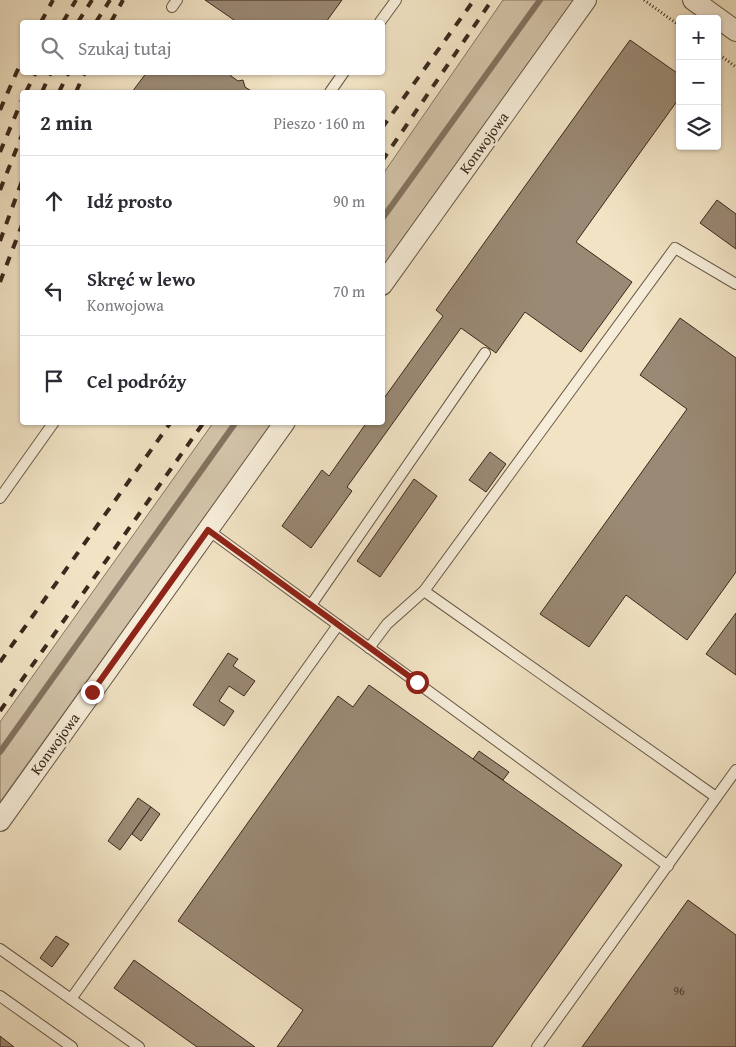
<!DOCTYPE html>
<html lang="pl">
<meta charset="utf-8">
<style>
body{margin:0;font-family:"Gentium Book Plus",serif;background:#f7f7f7;color:#2b2b33}
.controls{position:absolute;right:15px;top:15px;display:grid;overflow:hidden;border-radius:5px;box-shadow:0 1px 4px #0004}
.controls button{width:45px;height:45px;display:grid;place-items:center;padding:0;border:0;border-bottom:1px solid #e1e1e2;background:#fff;color:#2b2b33;font:25px sans-serif}
.stop{position:absolute;width:15px;height:15px;margin:-11px;border:4px solid #8f2418;border-radius:50%;background:#fff}
.stop.end{background:#8f2418;border-color:#fff;box-shadow:0 1px 5px #0008}
.list{margin:0;padding:0;list-style:none}
h2{display:flex;justify-content:space-between;align-items:center;height:65px;margin:0;padding:0 20px;font-size:21px}
h2 small{font-size:16px;font-weight:400;color:#7c7c81}
.list li{display:grid;grid-template-columns:32px 1fr auto;gap:15px;align-items:center;box-sizing:border-box;height:90px;padding:0 20px;border-top:1px solid #e1e1e2}
.list b{display:block;font-size:19px;white-space:nowrap}
.list p{margin:0;font-size:16px;white-space:nowrap;color:#7c7c81}
.list em{font-size:16px;font-style:normal;color:#7c7c81}
.icon{flex:none;width:28px;height:28px;fill:none;stroke:currentColor;stroke-width:2;stroke-linecap:round;stroke-linejoin:round}
.map{position:relative;flex:none;width:736px;height:1047px;overflow:hidden}
.search{position:absolute;background:#fff;box-shadow:0 1px 4px #0004;left:20px;top:20px;width:365px;height:55px;display:flex;align-items:center;gap:12px;box-sizing:border-box;padding:0 18px;border-radius:5px;color:#7c7c81;font-size:19px}
.panel{position:absolute;background:#fff;box-shadow:0 1px 4px #0004;left:20px;top:90px;width:365px;height:335px;border-radius:5px}
.map>svg:first-child{display:block}
.green{fill:#d2c3a8;stroke:#867662}
.lines{fill:none;stroke-linecap:round;stroke-linejoin:round}
.stream{stroke:#83725f;stroke-width:6}
.building{fill:#9a8974;stroke:#3b281d}
.service-casing{stroke:#685747;stroke-width:12}
.minor-casing{stroke:#685747;stroke-width:22}
.path{stroke:#3b281d;stroke-width:3;stroke-dasharray:1 2.5;stroke-linecap:butt}
.service{stroke:#f6edd9;stroke-width:10}
.minor{stroke:#f6edd9;stroke-width:20}
.rail{stroke:#3b281d;stroke-width:4;stroke-dasharray:9 9;stroke-linecap:butt}
.route{stroke:#8f2418;stroke-width:6}
.labels{text-anchor:middle;stroke-width:5;stroke-linejoin:round;paint-order:stroke}
.number-label{font-size:12px;fill:#534033}
.street-label{font-size:15px;fill:#3b281d;stroke:#f6edd9}
</style>
<div class="map">
<svg width="736" height="1047" viewBox="0 0 736 1047">
<rect width="100%" height="100%" fill="#f1e3c4"/>
<filter id="stains"><feTurbulence type="fractalNoise" baseFrequency=".004" numOctaves="4"/><feColorMatrix values="0 0 0 0 .2 0 0 0 0 .09 0 0 0 0 .02 0 0 0 .5 -.17"/></filter>
<radialGradient id="worn" r=".72"><stop offset=".6" stop-color="#630" stop-opacity="0"/><stop offset="1" stop-color="#630" stop-opacity=".3"/></radialGradient>
<g class="green">
<polygon points="503,0 575,0 383,268 383,174"/>
<polygon points="213,423 272,423 0,802 0,722"/>
</g>
<g class="lines">
<g class="stream">
<polyline points="382,219 540,0"/>
<polyline points="0,752 236,422"/>
</g>
</g>
<g class="building">
<polygon points="205,0 342,0 326,22 237,22"/>
<polygon points="630,40 680,75 680,97 576,242 632,282 581,352 525,312 496,353 461,328 347,487 352,491 311,548 282,526 322,470 329,476 367,422 382,422 382,401 443,316 436,310"/>
<polygon points="147,72 229,72 231,76 238,81 243,80 245,87 253,92 257,91 258,92 132,92"/>
<polygon points="717,200 736,214 736,249 700,223"/>
<polygon points="680,318 736,358 736,572 687,640 626,595 589,647 540,614 687,409 640,375"/>
<polygon points="490,452 506,464 486,492 469,480"/>
<polygon points="414,479 437,496 380,577 357,561"/>
<polygon points="736,613 736,675 706,654"/>
<polygon points="228,653 238,659 233,666 255,681 244,696 229,686 219,701 234,711 224,726 193,705"/>
<polygon points="369,685 622,865 492,1047 277,1047 303,1010 178,921 338,696 353,707"/>
<polygon points="479,751 509,772 503,780 473,759"/>
<polygon points="138,798 151,807 120,850 108,841"/>
<polygon points="151,807 160,814 141,841 132,834"/>
<polygon points="688,900 736,935 736,1047 582,1047"/>
<polygon points="56,936 69,944 52,967 40,958"/>
<polygon points="134,960 255,1047 197,1047 114,988"/>
<polygon points="0,1036 14,1047 0,1047"/>
</g>
<g class="lines">
<defs>
<g id="service">
<polyline points="172,7 177,0"/>
<polyline points="380,22 396,0"/>
<polyline points="330,92 344,72"/>
<polyline points="0,498 54,422"/>
<polyline points="208,530 668,866"/>
<polyline points="424,591 675,248 736,284"/>
<polyline points="311,605 485,353"/>
<polyline points="369,648 387,624 424,591 716,797"/>
<polyline points="0,949 139,1047"/>
<polyline points="0,996 72,1047"/>
<polyline points="71,999 338,625"/>
<polyline points="537,1047 736,770"/>
</g>
<g id="minor">
<polyline points="693,0 736,31"/>
<polyline points="382,285 586,0"/>
<polyline points="0,821 285,422"/>
</g>
</defs>
<use href="#service" class="service-casing"/>
<use href="#minor" class="minor-casing"/>
<g class="path">
<polyline points="644,0 680,26"/>
<polyline points="717,53 736,67"/>
</g>
<use href="#service" class="service"/>
<use href="#minor" class="minor"/>
<g class="rail">
<polyline points="41,22 53,0"/>
<polyline points="63,22 76,0"/>
<polyline points="78,22 92,0"/>
<polyline points="96,22 110,0"/>
<polyline points="111,22 123,0"/>
<polyline points="26,92 36,72"/>
<polyline points="42,92 51,72"/>
<polyline points="59,92 69,72"/>
<polyline points="76,92 85,72"/>
<polyline points="0,110 22,60"/>
<polyline points="382,128 474,0"/>
<polyline points="0,152 22,100"/>
<polyline points="382,161 492,0"/>
<polyline points="0,190 22,135"/>
<polyline points="0,241 22,181"/>
<polyline points="0,282 22,225"/>
<polyline points="0,662 171,422"/>
<polyline points="0,711 204,422"/>
</g>
</g>
<g class="lines">
<polyline class="route" points="92,692 208,530 417,682"/>
</g>
<g class="labels">
<g class="number-label">
<text x="679" y="995">96</text>
</g>
<g class="street-label">
<text transform="translate(484 143) rotate(-54)" y="5">Konwojowa</text>
<text transform="translate(55 744) rotate(-54)" y="5">Konwojowa</text>
</g>
</g>
<rect width="100%" height="100%" filter="url(#stains)"/>
<rect width="100%" height="100%" fill="url(#worn)"/>
</svg>
<div class="controls">
<button>+</button>
<button>−</button>
<button><svg class="icon" aria-label="layers" viewBox="0 0 24 24"><path d="M12 4l9 5-9 5-9-5zM3 14l9 5 9-5"/></svg></button>
</div>
<div class="stop" style="left:417px;top:682px"></div>
<div class="stop end" style="left:92px;top:692px"></div>
<div class="search"><svg class="icon" aria-label="search" viewBox="0 0 24 24"><circle cx="10" cy="10" r="6"/><path d="M15 15l6 6"/></svg>Szukaj tutaj</div>
<section class="panel">
<h2>2 min<small>Pieszo · 160 m</small></h2>
<ul class="list">
<li><svg class="icon" aria-label="ahead" viewBox="0 0 24 24"><path d="M12 20V5M6 11l6-6 6 6"/></svg><div><b>Idź prosto</b></div><em>90 m</em></li>
<li><svg class="icon" aria-label="left" viewBox="0 0 24 24"><path d="M17 20v-9H6M10 6l-5 5 5 5"/></svg><div><b>Skręć w lewo</b><p>Konwojowa</p></div><em>70 m</em></li>
<li><svg class="icon" aria-label="arrive" viewBox="0 0 24 24"><path d="M6 21V4h12l-3 4 3 4H6"/></svg><div><b>Cel podróży</b></div></li>
</ul>
</section>
</div>
